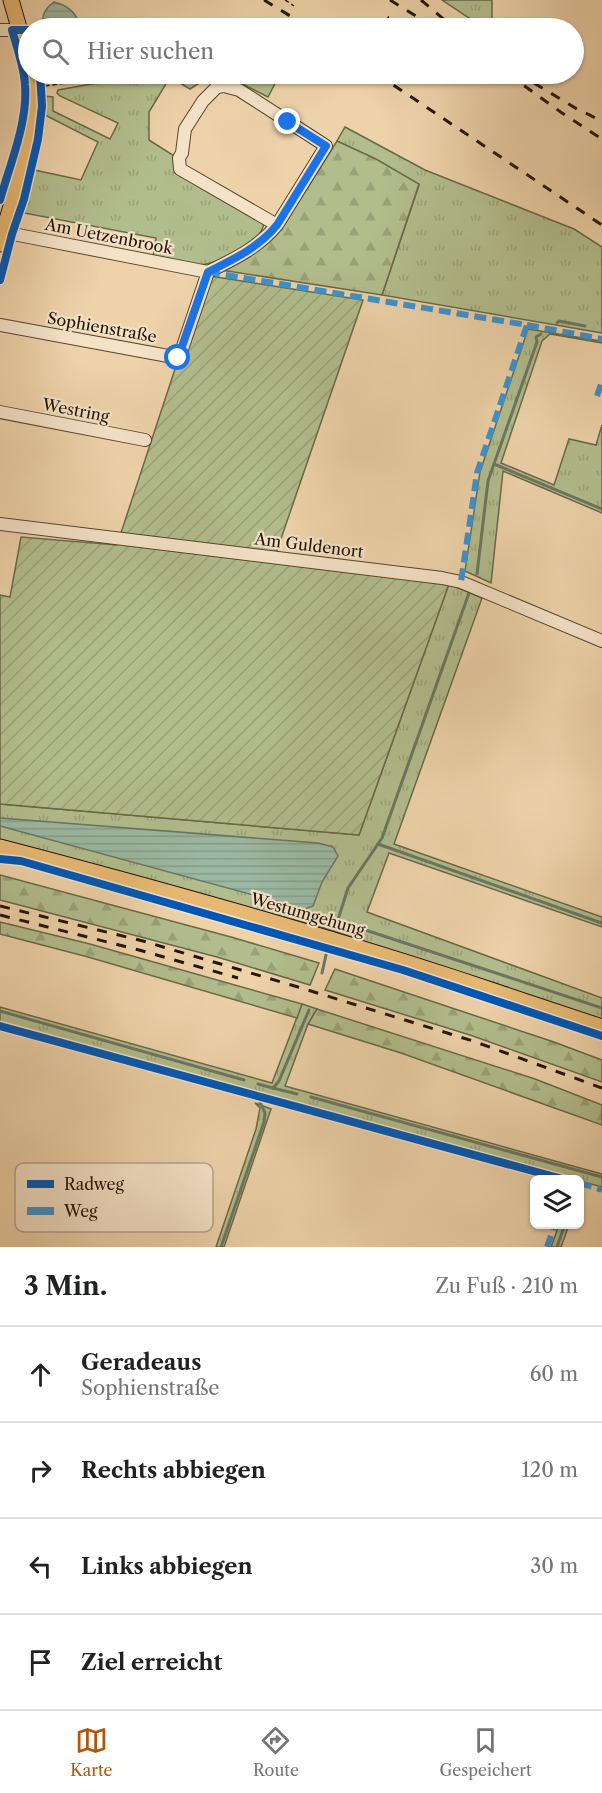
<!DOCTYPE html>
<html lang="de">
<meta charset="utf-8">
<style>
body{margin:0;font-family:"Libre Caslon Text",serif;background:#f6f6f6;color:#202124}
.controls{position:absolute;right:18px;bottom:18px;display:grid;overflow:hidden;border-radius:9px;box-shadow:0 2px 4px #0004}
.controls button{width:54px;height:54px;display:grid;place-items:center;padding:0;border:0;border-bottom:2px solid #e0e0e0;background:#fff;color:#202124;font:30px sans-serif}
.stop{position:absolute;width:18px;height:18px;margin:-14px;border:4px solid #1a73e8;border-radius:50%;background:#fff}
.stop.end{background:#1a73e8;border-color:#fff;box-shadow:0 2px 6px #0008}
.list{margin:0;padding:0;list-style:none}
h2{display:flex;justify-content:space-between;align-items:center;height:78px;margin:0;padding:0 24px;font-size:26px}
h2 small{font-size:20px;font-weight:400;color:#757577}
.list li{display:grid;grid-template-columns:39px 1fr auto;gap:18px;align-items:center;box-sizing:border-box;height:96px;padding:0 24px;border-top:2px solid #e0e0e0}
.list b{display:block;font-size:22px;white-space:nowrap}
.list p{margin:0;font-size:20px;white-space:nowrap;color:#757577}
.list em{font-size:20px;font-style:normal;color:#757577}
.icon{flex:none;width:33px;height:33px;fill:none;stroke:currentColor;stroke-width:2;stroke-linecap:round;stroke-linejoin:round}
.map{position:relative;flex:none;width:602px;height:1247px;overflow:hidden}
.search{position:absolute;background:#fff;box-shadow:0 2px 4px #0004;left:18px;right:18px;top:18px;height:66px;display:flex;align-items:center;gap:15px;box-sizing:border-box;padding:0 21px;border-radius:33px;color:#757577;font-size:22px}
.sheet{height:462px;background:#fff}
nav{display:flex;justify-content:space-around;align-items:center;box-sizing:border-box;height:84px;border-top:2px solid #e0e0e0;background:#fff;font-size:16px;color:#757577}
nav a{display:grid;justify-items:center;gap:3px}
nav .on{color:#b45309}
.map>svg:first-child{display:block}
.grass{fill:url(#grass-tufts);stroke:#6a6848;stroke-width:1.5}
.forest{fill:url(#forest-firs);stroke:#6a6848;stroke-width:1.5}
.garden{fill:url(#garden-furrows);stroke:#6a6848;stroke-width:1.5}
.water{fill:url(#water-rules);stroke:#6b7663;stroke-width:1.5}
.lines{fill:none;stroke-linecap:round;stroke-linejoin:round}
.stream{stroke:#6b7663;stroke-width:3}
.minor-casing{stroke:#56442d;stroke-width:14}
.major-casing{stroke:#231404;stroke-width:17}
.path{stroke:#231404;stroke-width:1.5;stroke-dasharray:4.5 3;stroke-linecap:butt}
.minor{stroke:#f4e2c7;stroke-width:12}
.major{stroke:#e7b974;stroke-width:15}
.rail{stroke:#231404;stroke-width:3;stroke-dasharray:10 10;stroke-linecap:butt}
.quiet{stroke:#3b93d1;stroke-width:6;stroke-dasharray:12 6;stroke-linecap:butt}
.cycleway-casing{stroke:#f4e2c7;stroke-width:11}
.cycleway{stroke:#0057b8;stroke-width:8}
.route{stroke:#1a73e8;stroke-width:8}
.labels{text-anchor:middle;stroke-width:4.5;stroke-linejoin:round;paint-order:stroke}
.street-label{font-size:16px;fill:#231404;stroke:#f4e2c7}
.key{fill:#f4e2c7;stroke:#b5a48c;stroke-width:1.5}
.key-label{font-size:16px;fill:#231404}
</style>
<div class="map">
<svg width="602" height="1247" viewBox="0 0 602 1247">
<defs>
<pattern id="grass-tufts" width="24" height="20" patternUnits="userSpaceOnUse" patternTransform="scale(1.5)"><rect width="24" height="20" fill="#b2bd8d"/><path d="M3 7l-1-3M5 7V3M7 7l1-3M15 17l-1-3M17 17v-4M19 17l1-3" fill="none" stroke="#99a278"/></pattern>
<pattern id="forest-firs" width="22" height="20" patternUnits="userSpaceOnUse" patternTransform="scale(1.5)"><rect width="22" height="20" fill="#b2bd8d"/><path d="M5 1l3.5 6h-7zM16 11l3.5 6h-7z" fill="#99a278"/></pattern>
<pattern id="garden-furrows" width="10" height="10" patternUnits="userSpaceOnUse" patternTransform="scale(1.5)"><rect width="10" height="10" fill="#b2bd8d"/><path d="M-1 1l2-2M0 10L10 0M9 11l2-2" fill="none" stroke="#99a278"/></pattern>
<pattern id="water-rules" width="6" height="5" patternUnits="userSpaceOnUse" patternTransform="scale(1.5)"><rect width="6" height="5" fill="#9bb8a2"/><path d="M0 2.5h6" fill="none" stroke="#859d8a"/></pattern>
</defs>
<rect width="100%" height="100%" fill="#eed2a9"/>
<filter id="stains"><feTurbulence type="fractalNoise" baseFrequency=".00333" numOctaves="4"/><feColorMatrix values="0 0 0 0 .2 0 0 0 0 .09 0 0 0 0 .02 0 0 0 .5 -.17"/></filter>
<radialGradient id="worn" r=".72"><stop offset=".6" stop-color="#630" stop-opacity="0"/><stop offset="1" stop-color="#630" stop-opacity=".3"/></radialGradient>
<g class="grass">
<polygon points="442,0 492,0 492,28 484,28"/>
<path d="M137 74H179L182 79 187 81 192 80 196 74H213L190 89 170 77 149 112V140L176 157 174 162 264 223C262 243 218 264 200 265 188 266 166 260 153 257L156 238 24 213 34 170 81 180 98 142 45 115V96L53 97V111L110 139 118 123 60 96 57 93 58 90 131 77Z"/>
<polygon points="223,74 280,74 268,97"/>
<polygon points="345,127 425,170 574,229 602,247 602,333 382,295 419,185 337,141"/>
<polygon points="528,329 600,341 602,343 550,334 542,341 501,463 554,485 569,439 596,445 602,425 602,513 503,471 491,583 465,571 480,472"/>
<polygon points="449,584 482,598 394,844 602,917 602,927 389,853 367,912 602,998 602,1020 324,928 0,840 0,804 359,835"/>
<polygon points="302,1004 317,1009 308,1024 285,1086 602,1174 602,1187 580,1181 580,1180 574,1179 0,1023 0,1007 272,1083"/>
<polygon points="255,1103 271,1109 224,1247 216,1247 256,1129 260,1108"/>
<polygon points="559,1225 569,1225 561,1247 551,1247"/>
</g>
<g class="forest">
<polygon points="337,141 376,159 419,184 382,295 221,270 278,229 281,230"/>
<polygon points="0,875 231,937 319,963 310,985 217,957 0,900"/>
<polygon points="0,922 90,944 302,1004 297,1018 88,957 0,934"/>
<polygon points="335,969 554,1042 602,1060 602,1082 470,1035 325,990"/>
<polygon points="317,1009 535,1079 602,1105 602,1125 401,1053 308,1024"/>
</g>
<polygon class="garden" points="210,276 363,300 273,562 449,584 359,835 0,804 0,595 10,597 21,537 117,545 177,363"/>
<g class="water">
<path d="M54 2C68 5 78 14 80 28H43C41 17 45 8 54 2Z"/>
<polygon points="0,818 318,843 333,847 338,856 322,882 313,906 305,909 0,826"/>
</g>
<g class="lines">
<g class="stream">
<polyline points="557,323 559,321 585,326"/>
<polyline points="494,464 602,509"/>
<polyline points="477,574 488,481 537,342 536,337 541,334"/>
<polyline points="378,844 602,923"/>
<polyline points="338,921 602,1008"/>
<polyline points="335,929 348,888 382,838 469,593"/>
<polyline points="322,973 326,955"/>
<polyline points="0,1011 244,1080"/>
<polyline points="258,1084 273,1088 279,1081 309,1010"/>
<polyline points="273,1088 297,1094"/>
<polyline points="311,1097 602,1177"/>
<polyline points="221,1247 264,1122 265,1113 260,1102"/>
<polyline points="557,1247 565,1224"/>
</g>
<defs>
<g id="minor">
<polyline points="0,30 20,30"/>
<polyline points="3,232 208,272"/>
<path d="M208 272C234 259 258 248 277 225L326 146 239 90 224 86 217 87 203 101 185 129 182 153 179 158 180 169 277 225"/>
<polyline points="0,325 179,358 208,272"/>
<polyline points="0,412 145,440"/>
<polyline points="0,524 442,578 461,582 602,641"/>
</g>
<g id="major">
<polyline points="11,0 28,59"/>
<path d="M0 244C14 191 40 128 31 74"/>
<path d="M0 847C153 887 305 929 455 978 504 994 553 1011 602 1027"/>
</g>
</defs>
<use href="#minor" class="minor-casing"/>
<use href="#major" class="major-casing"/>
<g class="path">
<polyline points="285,0 294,6"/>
<polyline points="285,27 287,28"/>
<polyline points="184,28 190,27 202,28"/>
<polyline points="289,28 293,22"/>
<polyline points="386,28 389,14"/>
<polyline points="45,86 127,74"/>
</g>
<use href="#minor" class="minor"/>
<use href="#major" class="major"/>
<g class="rail">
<polyline points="264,0 310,28"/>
<polyline points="390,0 435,28"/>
<polyline points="421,0 454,28"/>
<polyline points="377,74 602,225"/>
<polyline points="508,74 562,113 602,139"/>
<polyline points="534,83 577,109 602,121"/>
<polyline points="0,906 143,941 298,987 473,1041 602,1088"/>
<polyline points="0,915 139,950 238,978"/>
</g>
<g class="quiet">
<polyline points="208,272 527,325 477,473 461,582"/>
<polyline points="527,325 602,339"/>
<polyline points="597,396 602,381"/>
<polyline points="580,1183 602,1190"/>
<polyline points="547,1247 555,1224"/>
</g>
<defs>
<g id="cycleway">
<path d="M0 200C10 164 28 122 25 85 24 66 17 48 12 30H28"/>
<polyline points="0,280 12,234 24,199 38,139 42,106 40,74"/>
<polyline points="0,859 21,861 403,970 602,1036"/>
<polyline points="0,1026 566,1180"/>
</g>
</defs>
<use href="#cycleway" class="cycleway-casing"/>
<use href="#cycleway" class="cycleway"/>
</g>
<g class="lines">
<path class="route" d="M178 358 208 272C234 259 258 248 277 225L326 146 288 122"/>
</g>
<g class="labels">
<g class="street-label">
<text transform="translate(109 236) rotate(11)" y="6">Am Uetzenbrook</text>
<text transform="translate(102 327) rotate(10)" y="6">Sophienstraße</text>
<text transform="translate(76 410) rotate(11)" y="6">Westring</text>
<text transform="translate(309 545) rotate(7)" y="6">Am Guldenort</text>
<text transform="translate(308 914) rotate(16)" y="6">Westumgehung</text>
</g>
</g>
<rect x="15" y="1163" width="198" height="69" rx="9" class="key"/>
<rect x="27" y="1180" width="27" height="8" fill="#0057b8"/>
<rect x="27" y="1207" width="27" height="8" fill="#3b93d1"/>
<g class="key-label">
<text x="64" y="1190">Radweg</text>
<text x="64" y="1217">Weg</text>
</g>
<rect width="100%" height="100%" filter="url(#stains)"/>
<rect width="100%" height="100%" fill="url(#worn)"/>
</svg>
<div class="controls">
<button><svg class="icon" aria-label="layers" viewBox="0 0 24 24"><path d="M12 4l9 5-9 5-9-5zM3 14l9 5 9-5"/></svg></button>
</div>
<div class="stop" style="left:178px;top:358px"></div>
<div class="stop end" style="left:288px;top:122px"></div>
<div class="search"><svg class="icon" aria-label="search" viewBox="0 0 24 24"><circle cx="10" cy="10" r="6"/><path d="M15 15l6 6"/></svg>Hier suchen</div>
</div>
<section class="sheet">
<h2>3 Min.<small>Zu Fuß · 210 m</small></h2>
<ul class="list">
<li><svg class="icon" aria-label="ahead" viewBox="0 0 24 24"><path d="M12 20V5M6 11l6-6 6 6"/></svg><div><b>Geradeaus</b><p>Sophienstraße</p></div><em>60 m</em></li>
<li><svg class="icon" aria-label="right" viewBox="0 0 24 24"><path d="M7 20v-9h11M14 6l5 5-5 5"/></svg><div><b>Rechts abbiegen</b></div><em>120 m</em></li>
<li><svg class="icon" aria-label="left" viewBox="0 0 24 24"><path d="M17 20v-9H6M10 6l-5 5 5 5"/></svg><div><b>Links abbiegen</b></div><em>30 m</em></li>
<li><svg class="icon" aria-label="arrive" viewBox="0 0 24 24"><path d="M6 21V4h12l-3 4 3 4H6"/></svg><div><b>Ziel erreicht</b></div></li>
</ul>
</section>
<nav>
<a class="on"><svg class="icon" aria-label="map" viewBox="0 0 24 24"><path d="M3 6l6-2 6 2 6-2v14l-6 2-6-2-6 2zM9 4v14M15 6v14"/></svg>Karte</a>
<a><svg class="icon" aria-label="directions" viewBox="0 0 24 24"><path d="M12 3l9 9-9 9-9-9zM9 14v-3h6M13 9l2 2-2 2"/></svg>Route</a>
<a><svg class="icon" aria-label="saved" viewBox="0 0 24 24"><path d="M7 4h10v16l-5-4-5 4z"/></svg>Gespeichert</a>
</nav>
